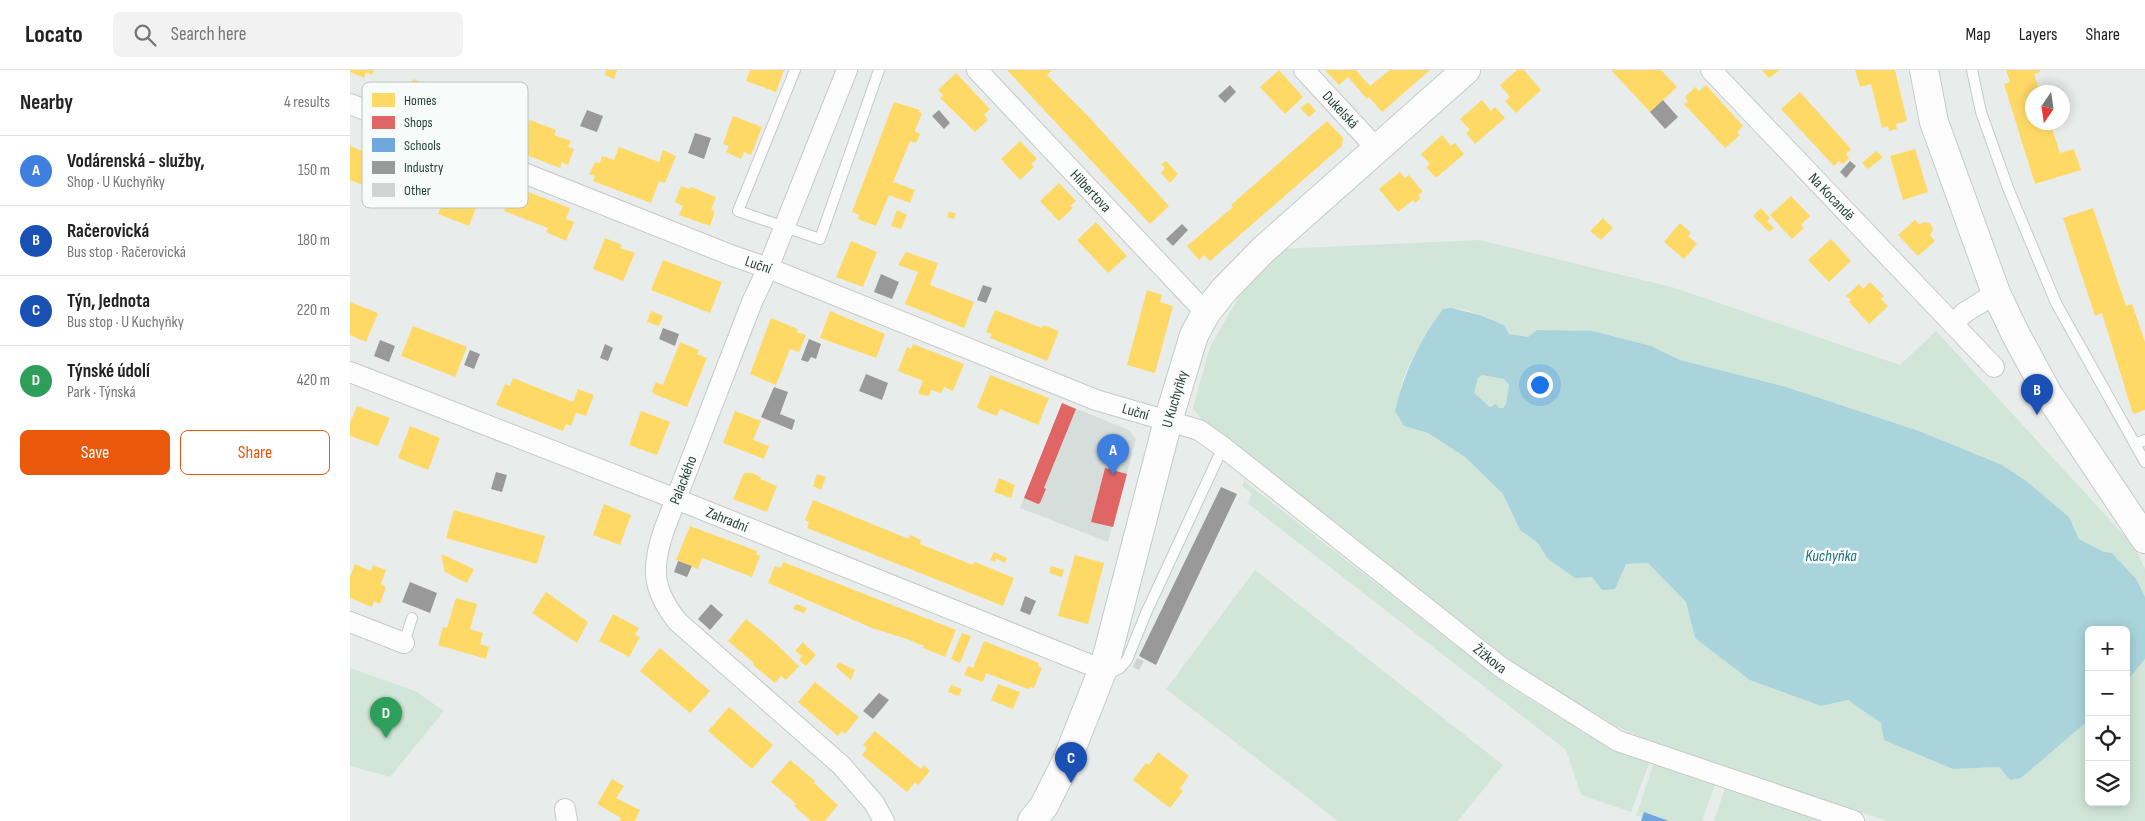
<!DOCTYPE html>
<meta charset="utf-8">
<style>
body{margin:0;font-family:"Sofia Sans Condensed",sans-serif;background:#f2f2f2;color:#222}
.controls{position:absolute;right:15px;bottom:15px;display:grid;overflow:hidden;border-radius:8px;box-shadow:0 2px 12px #0003}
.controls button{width:45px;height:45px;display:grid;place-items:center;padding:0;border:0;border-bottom:1px solid #e0e0e0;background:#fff;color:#222;font:25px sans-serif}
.compass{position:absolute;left:1675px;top:15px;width:45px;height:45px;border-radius:50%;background:#fff;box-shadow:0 2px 12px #0003;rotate:193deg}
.you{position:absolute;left:1189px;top:314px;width:18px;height:18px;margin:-12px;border:4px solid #fff;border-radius:50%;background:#1a73e8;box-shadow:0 0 0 8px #1a73e833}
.badge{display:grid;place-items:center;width:32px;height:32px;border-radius:50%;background:#ea580c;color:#fff;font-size:16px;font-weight:700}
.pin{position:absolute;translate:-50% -41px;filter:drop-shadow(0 1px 2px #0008)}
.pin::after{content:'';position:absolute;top:26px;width:18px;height:15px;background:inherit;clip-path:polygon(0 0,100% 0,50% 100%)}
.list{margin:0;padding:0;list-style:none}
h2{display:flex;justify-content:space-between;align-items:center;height:65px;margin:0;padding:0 20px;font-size:21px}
h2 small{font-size:16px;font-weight:400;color:#767676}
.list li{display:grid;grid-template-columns:32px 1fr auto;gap:15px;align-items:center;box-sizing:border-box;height:70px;padding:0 20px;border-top:1px solid #e0e0e0}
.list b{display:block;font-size:19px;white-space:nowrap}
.list p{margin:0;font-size:16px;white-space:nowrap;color:#767676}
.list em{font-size:16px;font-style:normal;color:#767676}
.actions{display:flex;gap:10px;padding:15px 20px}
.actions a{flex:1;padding:11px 0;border:1px solid #ea580c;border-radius:8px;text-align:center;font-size:18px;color:#ea580c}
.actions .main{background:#ea580c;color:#fff}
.icon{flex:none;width:28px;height:28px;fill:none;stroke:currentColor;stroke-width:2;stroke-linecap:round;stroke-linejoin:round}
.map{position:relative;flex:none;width:1795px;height:751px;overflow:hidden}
header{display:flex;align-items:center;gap:30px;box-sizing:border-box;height:70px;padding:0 25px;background:#fff;border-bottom:1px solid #e0e0e0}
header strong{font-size:24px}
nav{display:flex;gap:28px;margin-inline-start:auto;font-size:18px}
.search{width:350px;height:45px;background:#f2f2f2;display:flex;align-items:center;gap:12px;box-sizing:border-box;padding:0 18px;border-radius:8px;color:#767676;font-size:19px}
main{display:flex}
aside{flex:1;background:#fff}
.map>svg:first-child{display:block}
.built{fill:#d6dedb}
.green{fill:#d1e6d8}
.water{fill:#a9d4db;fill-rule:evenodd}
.homes{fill:#ffd966}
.shops{fill:#e06666}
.schools{fill:#6fa8dc}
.industry{fill:#999}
.building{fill:#cfd4d2}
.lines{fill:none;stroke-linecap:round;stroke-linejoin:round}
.lane-casing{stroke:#c5cac8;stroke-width:12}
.street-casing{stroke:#c5cac8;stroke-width:22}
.secondary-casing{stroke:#c3cbc8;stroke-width:30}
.lane{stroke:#fcfcfc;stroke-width:10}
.street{stroke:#fcfcfc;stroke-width:20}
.secondary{stroke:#fcfcfc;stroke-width:28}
.labels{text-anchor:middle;stroke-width:5;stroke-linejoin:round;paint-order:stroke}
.street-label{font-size:15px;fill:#24423a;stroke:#f7fbf9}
.water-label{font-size:16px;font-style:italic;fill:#1c6f80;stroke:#f7fbf9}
.key{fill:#f7fbf9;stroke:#b8c4c0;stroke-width:1}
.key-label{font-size:14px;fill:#24423a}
</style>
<header>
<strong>Locato</strong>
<div class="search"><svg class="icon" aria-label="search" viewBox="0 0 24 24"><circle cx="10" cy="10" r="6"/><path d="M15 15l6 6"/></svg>Search here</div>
<nav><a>Map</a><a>Layers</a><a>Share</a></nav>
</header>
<main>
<aside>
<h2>Nearby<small>4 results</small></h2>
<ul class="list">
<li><span class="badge" style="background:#3f7fe0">A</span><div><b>Vodárenská - služby,</b><p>Shop · U Kuchyňky</p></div><em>150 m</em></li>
<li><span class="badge" style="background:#1a4fb4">B</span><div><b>Račerovická</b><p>Bus stop · Račerovická</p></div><em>180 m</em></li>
<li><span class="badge" style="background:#1a4fb4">C</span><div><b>Týn, Jednota</b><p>Bus stop · U Kuchyňky</p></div><em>220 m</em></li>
<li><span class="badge" style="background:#2e9e5b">D</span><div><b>Týnské údolí</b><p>Park · Týnská</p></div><em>420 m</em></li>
</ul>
<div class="actions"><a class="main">Save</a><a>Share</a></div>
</aside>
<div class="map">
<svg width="1795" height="751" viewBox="0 0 1795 751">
<rect width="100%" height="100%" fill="#e8edeb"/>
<polygon class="built" points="712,333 779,360 786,369 758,472 670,438"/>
<g class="green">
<path d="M1130 170 1325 218 1550 295 1586 261 1785 477 1795 499V527L1787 510 1754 482 1729 469 1719 447 1569 361 1433 316 1330 290 1301 276 1243 261 1187 260 1178 267 1159 264 1154 255C1136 247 1113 236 1093 239 1081 254 1051 304 1050 322 1049 333 1053 345 1054 356L1078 363 1115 387 1153 424 1170 460 1188 473 1197 488 1243 507 1252 520 1276 494 1298 493 1336 532 1345 568 1471 636 1498 630 1603 699 1649 697 1660 710 1671 708 1739 650V732H1776V612L1795 589V751H1537L1300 671 1257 652 1169 597 851 349 843 338 860 277 895 216 929 179Z"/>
<polygon points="1132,305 1154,309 1159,315 1156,334 1153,338 1149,338 1146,335 1141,337 1123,323 1128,308"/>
<polygon points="894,411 1156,614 1241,667 1245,663 1298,687 1299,694 1281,742 1231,725 1216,680 897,433 902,424 892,416"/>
<polygon points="905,500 1153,695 1108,751 988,751 816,619"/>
<polygon points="0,598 65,621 94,641 40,707 0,696"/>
<polygon points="1309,691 1364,710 1365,714 1352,751 1320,751 1295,742 1292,747 1286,746 1303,695"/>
<polygon points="1381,715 1486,751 1364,751 1375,718"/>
</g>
<path class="water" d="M1101 238 1130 245 1154 255 1159 264 1178 267 1187 260 1243 261 1301 276 1330 290 1433 316 1569 361 1652 395 1676 411 1719 447 1729 469 1754 482 1762 483 1787 510 1795 527V589L1776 612V560H1739V650L1671 708 1660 710 1649 697 1603 699 1534 670 1531 653 1498 630 1471 636 1400 610 1345 568 1336 532 1298 493 1276 494 1265 519 1252 520 1242 507 1225 508 1197 488 1188 473 1170 460 1153 424 1115 387 1078 363 1054 356 1045 341C1053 305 1070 269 1093 239ZM1132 305 1154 309 1159 315 1156 334 1153 338H1149L1146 334 1140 337 1124 323 1128 308Z"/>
<g class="homes">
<polygon points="0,0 24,0 22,5 16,2 14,8 0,2"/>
<polygon points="256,0 267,0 264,9 255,5"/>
<polygon points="400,0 434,0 426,22 396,11"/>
<polygon points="657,0 702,0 697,5 739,47 819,136 800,154"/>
<polygon points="929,0 953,27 935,44 910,17"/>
<polygon points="975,0 1006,0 1020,16 1040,0 1080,0 1032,42 1019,27 1017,29 998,7 989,15"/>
<polygon points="1167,0 1174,0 1191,20 1166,43 1155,31 1160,27 1150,15"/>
<polygon points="1261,0 1311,0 1327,17 1300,42"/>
<polygon points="1412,0 1430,0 1419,8"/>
<polygon points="1505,0 1545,0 1557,51 1546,54 1547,59 1539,61 1538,56 1532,58 1521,14 1510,17"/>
<polygon points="1656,0 1690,0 1690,2 1684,4 1690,22 1682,22 1682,52 1700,52 1710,83 1724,79 1731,100 1685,114 1654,14 1660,12"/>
<polygon points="606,3 640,39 634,45 638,50 625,62 590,28 593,25 588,20"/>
<polygon points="63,9 126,34 117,56 113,55 112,58 58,37 60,33 55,31"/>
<polygon points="1356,15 1393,56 1387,62 1390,65 1375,78 1334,34 1338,31 1335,27 1345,17 1349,21"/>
<polygon points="1450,22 1501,79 1496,84 1499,88 1493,94 1489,91 1484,96 1431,39"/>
<polygon points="1132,30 1141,41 1145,37 1155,48 1125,74 1116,63 1120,60 1110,49"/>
<polygon points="544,32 570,40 569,42 572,43 565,61 570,64 566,73 560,71 543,112 565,120 560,133 539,125 526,156 508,149 509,145 502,142"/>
<polygon points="958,32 966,41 959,47 950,38"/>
<polygon points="383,46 412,57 401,85 394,82 391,89 376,82 379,76 373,74"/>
<polygon points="162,47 178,53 180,50 206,60 204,65 221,71 218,77 224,79 218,95 212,92 210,98 151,75 153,69 147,66 154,51 159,53"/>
<polygon points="977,51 993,68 992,76 860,191 854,185 849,190 837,176 883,137 881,135"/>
<polygon points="1092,65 1101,76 1105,73 1114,84 1086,108 1076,97 1080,94 1071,84"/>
<polygon points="670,71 687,89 681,94 684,97 670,110 651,89"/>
<polygon points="0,76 27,87 15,116 0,110"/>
<polygon points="269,77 309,92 313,80 326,86 315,113 309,111 301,133 243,111 245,106 239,104 245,92 250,93 252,86 264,90"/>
<polygon points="1565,79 1578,122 1553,130 1540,86"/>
<polygon points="1526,81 1533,87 1518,99 1512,93"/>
<polygon points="816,91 828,104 820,113 811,103 815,98 811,94"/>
<polygon points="1050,102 1055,108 1059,105 1073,122 1068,125 1071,128 1065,133 1063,130 1048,142 1029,119"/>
<polygon points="709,113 726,131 720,136 723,138 709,151 690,131"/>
<polygon points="99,115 130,127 119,156 88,144"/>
<polygon points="331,116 339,119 341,117 366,127 361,140 365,141 360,156 329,145 333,136 325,132"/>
<polygon points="168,118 220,138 216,149 224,152 216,171 196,162 198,158 154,141 161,123 166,125"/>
<polygon points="1441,126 1460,146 1451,155 1454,158 1442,169 1420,145"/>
<polygon points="1411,138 1420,148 1417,151 1424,158 1419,162 1403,146"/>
<polygon points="1743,138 1776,236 1782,234 1795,272 1795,340 1783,344 1752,243 1745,246 1713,148"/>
<polygon points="547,140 557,145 551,159 541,156"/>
<polygon points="599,141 606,144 604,149 597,147"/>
<polygon points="1253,148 1263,158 1251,170 1240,161"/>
<polygon points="1565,150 1569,154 1576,152 1581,154 1583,160 1580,165 1585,171 1568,186 1548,165"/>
<polygon points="746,152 777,186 758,203 727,170"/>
<polygon points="1330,153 1341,163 1338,166 1347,174 1334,189 1314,172"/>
<polygon points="255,168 272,175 270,178 285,183 273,211 243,199"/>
<polygon points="1481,169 1501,191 1479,212 1458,190"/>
<polygon points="501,171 527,182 513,217 486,207"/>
<polygon points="556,182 588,193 580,215 624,232 614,258 555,234 568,202 548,195"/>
<polygon points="313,190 372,212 360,243 301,220"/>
<polygon points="1520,212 1534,226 1531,229 1538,236 1519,254 1499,232 1501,230 1496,226 1509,214 1513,219"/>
<polygon points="797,220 812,225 810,232 823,236 805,303 777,295"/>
<polygon points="0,232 28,243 16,272 0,265"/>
<polygon points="645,240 692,258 693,255 709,261 697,291 640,268 642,264 636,262"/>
<polygon points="301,241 313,246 309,256 297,252"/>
<polygon points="480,241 535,264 526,288 470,268"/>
<polygon points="421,248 448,259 447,262 456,265 449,282 440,279 426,315 400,304"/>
<polygon points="63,256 117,277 105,307 51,286"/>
<polygon points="330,272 349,280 347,284 357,288 337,337 304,324 302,321 306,312 313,315"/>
<polygon points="563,274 614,294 603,321 594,317 591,323 581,320 579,326 568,324 573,311 548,301 557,277 561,279"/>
<polygon points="640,305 699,328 688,355 650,339 647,346 627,338"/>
<polygon points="163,308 223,332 228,319 244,325 236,346 226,343 221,356 216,354 213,361 146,335 155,314 160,316"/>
<polygon points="7,336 40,348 28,376 0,366 0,353"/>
<polygon points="291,341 320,352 307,385 279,375"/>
<polygon points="385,341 411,351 403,370 419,376 414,389 373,373"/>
<polygon points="60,356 90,368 78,400 48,388"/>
<polygon points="394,403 402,403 411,407 410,409 427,416 417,442 383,429"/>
<polygon points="467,404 476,407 471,420 463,416"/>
<polygon points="649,408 665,415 661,428 644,422"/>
<polygon points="463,430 559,469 560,465 571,470 570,474 623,495 625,492 664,508 653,536 457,458 459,452 455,450"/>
<polygon points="254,434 281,445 270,475 243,465"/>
<polygon points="104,440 195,466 187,494 96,468"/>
<polygon points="340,456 407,481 406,484 410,486 402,507 352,488 348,499 326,490"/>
<polygon points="644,482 657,488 655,493 646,488 645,492 640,490"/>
<polygon points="91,484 124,499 117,513 95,502"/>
<polygon points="725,485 754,493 738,554 708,546"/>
<polygon points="433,492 606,560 595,587 573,578 574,576 557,569 522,558 418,513 425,496 431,498"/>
<polygon points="5,494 21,501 23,495 36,500 31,514 36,517 30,534 24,531 22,537 0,528 0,507"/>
<polygon points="701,496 714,500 712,507 699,503"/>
<polygon points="196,522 238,552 227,573 182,543"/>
<polygon points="106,528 127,534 120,559 133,563 130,574 139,577 136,589 88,575 93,557 97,558"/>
<polygon points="446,534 457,538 454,543 443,539"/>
<polygon points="263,544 289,558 285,565 290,567 279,587 249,571"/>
<polygon points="396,549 423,571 449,596 436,610 431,606 425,613 403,595 404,593 378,571"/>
<polygon points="612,563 621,566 610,593 601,589"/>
<polygon points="634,571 689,593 688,596 692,598 684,618 680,617 678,619 636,603 633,612 614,605 618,596 623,598"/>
<polygon points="453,572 466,585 456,596 449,590 452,586 445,581"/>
<polygon points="310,578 360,621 340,643 290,601"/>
<polygon points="488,592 505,600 501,610 486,597"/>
<polygon points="465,612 509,647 495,664 492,661 488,666 448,632"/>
<polygon points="648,614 670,622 663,639 641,630"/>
<polygon points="601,615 612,619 609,626 598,622"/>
<polygon points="379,637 423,675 402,699 358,661"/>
<polygon points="525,661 571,699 574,695 580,701 568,715 565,712 557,722 512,685 517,678 513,675"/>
<polygon points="808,682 839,706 830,718 833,721 820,738 783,710 796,693 799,695"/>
<polygon points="440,690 465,711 464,713 488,735 475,751 461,751 444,736 446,734 421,712"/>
<polygon points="262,709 274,716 266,728 290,740 285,751 270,751 271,748 247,734"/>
</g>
<g class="shops">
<polygon points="712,333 726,339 694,418 696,419 690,433 688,434 674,428"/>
<polygon points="755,398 777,404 763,457 741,452"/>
</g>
<polygon class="schools" points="1294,742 1319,751 1291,751"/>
<g class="industry">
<polygon points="880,15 886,22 875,33 868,26"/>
<polygon points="1313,30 1328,47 1315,59 1300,42"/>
<polygon points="237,40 253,46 247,62 230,56"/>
<polygon points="589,40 600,53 594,59 582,46"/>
<polygon points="345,63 361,68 354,89 338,83"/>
<polygon points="1500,91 1506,96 1496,108 1490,102"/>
<polygon points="832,154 838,160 823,176 816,169"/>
<polygon points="531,204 549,212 542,229 524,222"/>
<polygon points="633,215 642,218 636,233 627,230"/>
<polygon points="313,258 329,264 325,276 309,269"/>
<polygon points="459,269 471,274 466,289 461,287 458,292 451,290"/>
<polygon points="30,270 45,276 39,292 24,286"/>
<polygon points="255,274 263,278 258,291 250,288"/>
<polygon points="120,280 130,284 124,299 114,295"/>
<polygon points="516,304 538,313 532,330 509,321"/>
<polygon points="424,317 438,322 430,344 445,350 442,360 411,347"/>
<polygon points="146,402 157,405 152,422 141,419"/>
<polygon points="871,417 887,424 806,595 789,586"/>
<polygon points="328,491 342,496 337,507 324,502"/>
<polygon points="60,512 87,523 80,543 52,532"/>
<polygon points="675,526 686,531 680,545 670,541"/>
<polygon points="361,534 373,545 360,560 348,549"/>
<polygon points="529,623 539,630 523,649 513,641"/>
</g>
<polygon class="building" points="787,588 794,591 789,600 783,597"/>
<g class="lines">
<defs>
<g id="lane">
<polyline points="445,0 388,141 470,169 529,0"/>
<polyline points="1622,0 1631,42 1658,118 1706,233 1795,392"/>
<polyline points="1785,374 1795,370"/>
<polyline points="54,573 62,548"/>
<polyline points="755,606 770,598 777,590 796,543 873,377"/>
</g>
<g id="street">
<path d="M497 0 418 198 402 232 314 460C301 498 302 520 328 552L491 695 524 733 534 751"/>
<path id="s1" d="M627 0 856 243"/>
<path id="s2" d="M954 0 1027 79"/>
<path id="s3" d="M1361 0 1603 254"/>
<path id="s4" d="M0 34 383 186 418 198 746 330 849 360 873 377 1152 598 1268 671 1504 751"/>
<polyline points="1644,297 1603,254 1614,243 1646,223"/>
<path id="s5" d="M0 302 326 429 753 600"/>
<polyline points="0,552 54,573"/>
<polyline points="215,739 217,751"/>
</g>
<g id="secondary">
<polyline points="1574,0 1584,52 1646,223 1665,263 1698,324 1795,469"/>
<path id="s6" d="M682 751 694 736 717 690 755 594 818 351 844 265 856 243 874 220 913 180 1116 0"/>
</g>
</defs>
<use href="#lane" class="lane-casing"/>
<use href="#street" class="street-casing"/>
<use href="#secondary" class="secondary-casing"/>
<use href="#lane" class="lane"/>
<use href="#street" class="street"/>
<use href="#secondary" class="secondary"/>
</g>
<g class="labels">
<g class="street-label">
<text dy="5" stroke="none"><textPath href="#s2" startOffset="54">Dukelská</textPath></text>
<text dy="5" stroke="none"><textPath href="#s1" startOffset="166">Hilbertova</textPath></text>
<text dy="5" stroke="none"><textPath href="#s3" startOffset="175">Na Kocandě</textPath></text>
<text dy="5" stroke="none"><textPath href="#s4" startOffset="439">Luční</textPath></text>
<text dy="5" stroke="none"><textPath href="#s6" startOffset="448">U Kuchyňky</textPath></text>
<text dy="5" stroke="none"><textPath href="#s4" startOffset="844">Luční</textPath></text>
<text transform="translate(333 410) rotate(-69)" y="5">Palackého</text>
<text dy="5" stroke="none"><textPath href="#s5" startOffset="405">Zahradní</textPath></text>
<text dy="5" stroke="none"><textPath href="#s4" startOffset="1280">Žižkova</textPath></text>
</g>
<g class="water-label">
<text x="1481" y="491">Kuchyňka</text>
</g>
</g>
<rect x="12" y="12" width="166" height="126" rx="8" class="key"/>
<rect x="22" y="23" width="23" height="14" fill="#ffd966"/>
<rect x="22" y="46" width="23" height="13" fill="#e06666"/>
<rect x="22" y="68" width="23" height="14" fill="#6fa8dc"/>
<rect x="22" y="91" width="23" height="13" fill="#999"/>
<rect x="22" y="113" width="23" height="14" fill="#cfd4d2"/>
<g class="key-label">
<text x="54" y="35">Homes</text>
<text x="54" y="57">Shops</text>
<text x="54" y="80">Schools</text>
<text x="54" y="102">Industry</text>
<text x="54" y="125">Other</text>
</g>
</svg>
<div class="controls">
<button>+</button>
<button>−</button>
<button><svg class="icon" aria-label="locate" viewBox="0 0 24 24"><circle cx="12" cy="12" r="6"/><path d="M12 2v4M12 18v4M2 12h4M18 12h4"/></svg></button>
<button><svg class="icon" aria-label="layers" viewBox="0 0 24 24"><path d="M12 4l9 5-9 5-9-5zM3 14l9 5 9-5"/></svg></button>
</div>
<svg class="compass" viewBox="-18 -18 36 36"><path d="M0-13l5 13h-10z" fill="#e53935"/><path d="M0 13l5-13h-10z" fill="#767676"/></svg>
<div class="you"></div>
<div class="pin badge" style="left:763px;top:405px;background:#3f7fe0">A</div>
<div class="pin badge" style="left:1687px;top:345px;background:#1a4fb4">B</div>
<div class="pin badge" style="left:721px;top:713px;background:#1a4fb4">C</div>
<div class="pin badge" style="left:36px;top:668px;background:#2e9e5b">D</div>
</div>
</main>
